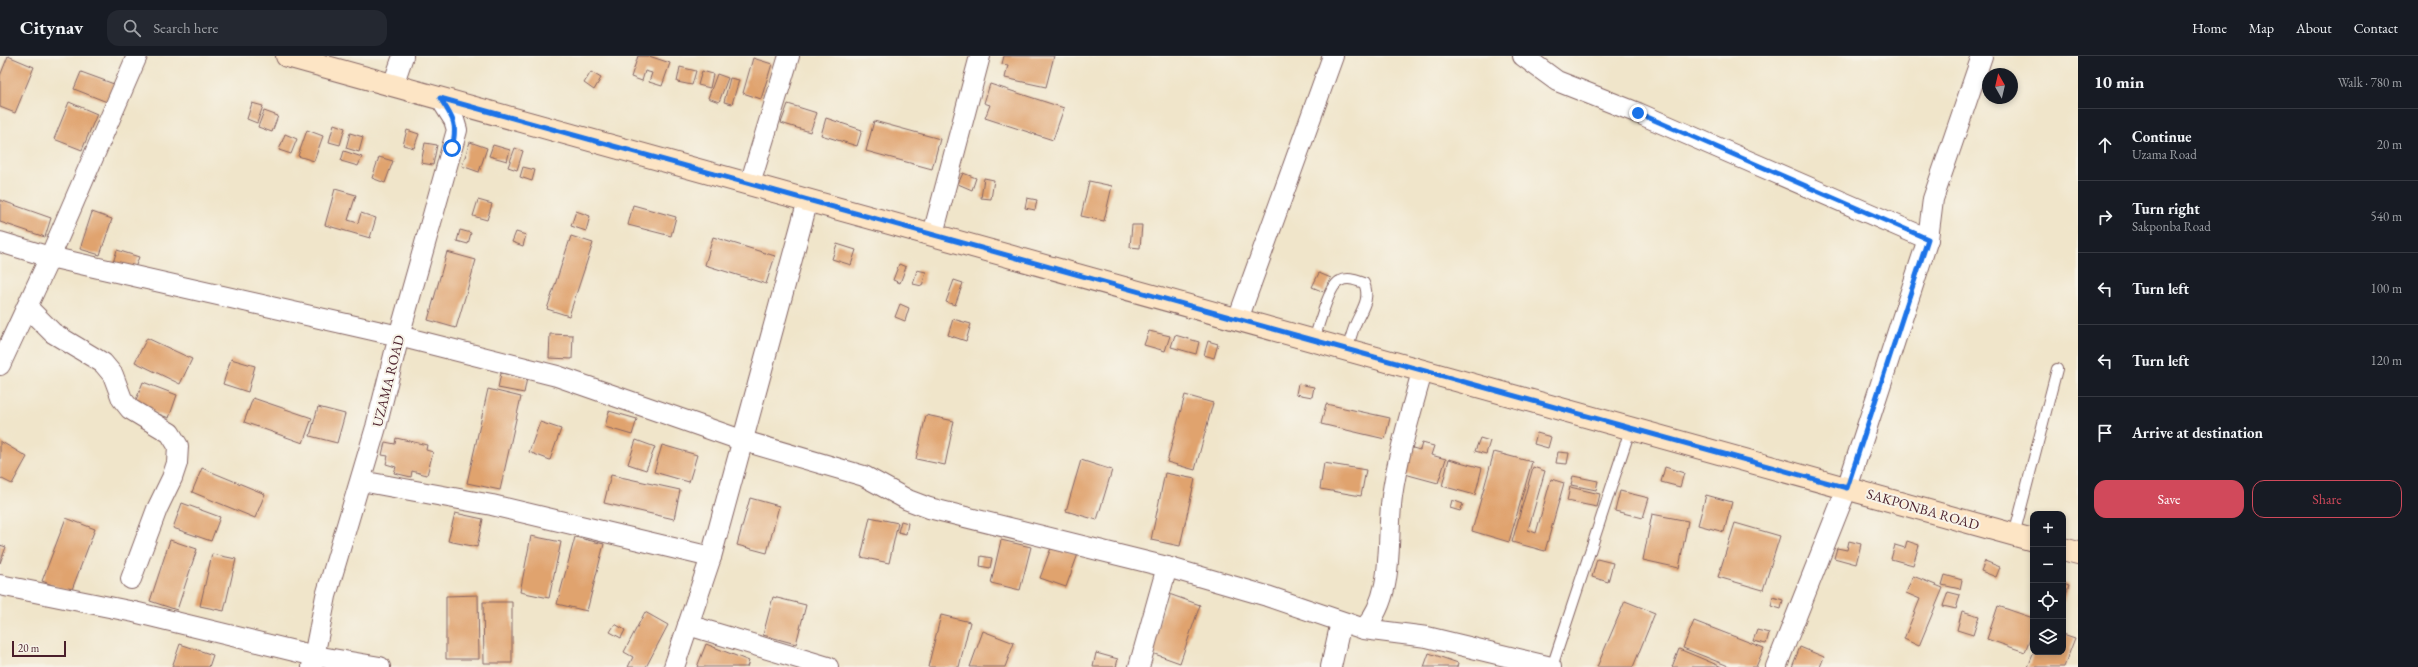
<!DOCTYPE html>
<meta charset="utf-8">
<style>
body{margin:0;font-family:"EB Garamond",serif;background:#242831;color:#f1f3f6}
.controls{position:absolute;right:12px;bottom:12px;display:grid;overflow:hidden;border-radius:8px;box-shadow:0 2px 6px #0003}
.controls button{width:36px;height:36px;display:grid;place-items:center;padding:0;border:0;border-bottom:1px solid #363941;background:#171b24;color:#f1f3f6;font:20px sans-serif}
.compass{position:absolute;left:1982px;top:12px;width:36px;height:36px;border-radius:50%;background:#171b24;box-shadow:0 2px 6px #0003;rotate:352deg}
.scale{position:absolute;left:12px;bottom:10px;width:54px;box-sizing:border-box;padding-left:4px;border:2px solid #4a1f2b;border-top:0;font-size:11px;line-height:14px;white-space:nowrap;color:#4a1f2b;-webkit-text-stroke:3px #f7f3e8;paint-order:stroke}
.stop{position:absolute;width:12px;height:12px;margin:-9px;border:3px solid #1a73e8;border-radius:50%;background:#fff}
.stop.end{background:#1a73e8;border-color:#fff;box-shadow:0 1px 4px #0008}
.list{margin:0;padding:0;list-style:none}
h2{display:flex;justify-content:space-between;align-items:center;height:52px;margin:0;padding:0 16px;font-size:17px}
h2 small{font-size:13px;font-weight:400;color:#9ea1a6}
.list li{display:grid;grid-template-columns:26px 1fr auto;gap:12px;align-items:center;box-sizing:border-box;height:72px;padding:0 16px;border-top:1px solid #363941}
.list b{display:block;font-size:15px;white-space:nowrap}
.list p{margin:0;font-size:13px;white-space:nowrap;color:#9ea1a6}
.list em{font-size:13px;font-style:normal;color:#9ea1a6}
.actions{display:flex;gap:8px;padding:12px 16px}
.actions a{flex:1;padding:9px 0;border:1px solid #d1495b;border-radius:12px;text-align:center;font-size:14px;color:#d1495b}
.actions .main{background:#d1495b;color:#fff}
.icon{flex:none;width:22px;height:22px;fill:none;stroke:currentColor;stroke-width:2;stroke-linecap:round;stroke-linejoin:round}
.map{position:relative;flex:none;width:2078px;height:611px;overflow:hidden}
header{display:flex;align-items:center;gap:24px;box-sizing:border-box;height:56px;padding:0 20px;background:#171b24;border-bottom:1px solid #363941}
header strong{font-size:19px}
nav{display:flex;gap:22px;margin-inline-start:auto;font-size:14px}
.search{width:280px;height:36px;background:#242831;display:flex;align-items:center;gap:10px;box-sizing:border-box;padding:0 14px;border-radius:12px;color:#9ea1a6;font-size:15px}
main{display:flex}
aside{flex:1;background:#171b24}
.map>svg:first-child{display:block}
.building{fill:#e0a36e}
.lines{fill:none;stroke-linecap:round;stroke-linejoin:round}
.service-casing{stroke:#846463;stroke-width:12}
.minor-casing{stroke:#846463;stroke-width:22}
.secondary-casing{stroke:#846463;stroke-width:24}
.service{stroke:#fff;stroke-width:10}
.minor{stroke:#fff;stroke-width:20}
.secondary{stroke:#fde5c5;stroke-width:22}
.route{stroke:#1a73e8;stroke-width:5}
.labels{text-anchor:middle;stroke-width:4;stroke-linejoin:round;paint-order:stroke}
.street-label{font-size:14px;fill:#4a1f2b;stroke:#f7f3e8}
</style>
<header>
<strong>Citynav</strong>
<div class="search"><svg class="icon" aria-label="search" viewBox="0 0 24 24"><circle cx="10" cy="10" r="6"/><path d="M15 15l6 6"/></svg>Search here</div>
<nav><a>Home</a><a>Map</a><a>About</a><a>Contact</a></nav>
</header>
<main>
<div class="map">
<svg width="2078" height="611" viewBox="0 0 2078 611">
<rect width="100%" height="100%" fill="#f7f3e8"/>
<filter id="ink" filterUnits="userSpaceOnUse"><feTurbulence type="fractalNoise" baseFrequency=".025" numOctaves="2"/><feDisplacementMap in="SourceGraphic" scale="8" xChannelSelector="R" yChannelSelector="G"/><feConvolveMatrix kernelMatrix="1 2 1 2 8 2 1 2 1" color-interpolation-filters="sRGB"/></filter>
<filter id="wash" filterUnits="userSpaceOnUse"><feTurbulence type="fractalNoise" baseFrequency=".012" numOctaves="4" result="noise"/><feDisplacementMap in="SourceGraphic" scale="16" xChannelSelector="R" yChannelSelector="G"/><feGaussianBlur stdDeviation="0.9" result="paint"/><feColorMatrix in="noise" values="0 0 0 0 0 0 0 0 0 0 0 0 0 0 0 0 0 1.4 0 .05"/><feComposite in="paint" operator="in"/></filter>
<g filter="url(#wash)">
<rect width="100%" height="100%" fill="#f0e5ca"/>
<g id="blocks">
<g class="building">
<polygon points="8,0 34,11 15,57 0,51 0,20"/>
<polygon points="638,0 649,0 670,7 662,30 649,26 652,17 645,15 642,25 631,21"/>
<polygon points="1004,0 1054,0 1046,31 1005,22 1008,9 1002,8"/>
<polygon points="753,2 772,8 761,43 743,37"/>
<polygon points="680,11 696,15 692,29 677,26"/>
<polygon points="702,15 713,18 710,32 698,29"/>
<polygon points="81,16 114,28 107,46 74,33"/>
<polygon points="591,16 601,22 594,34 584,27"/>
<polygon points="717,18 728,22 719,46 708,42"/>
<polygon points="730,22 739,24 732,48 724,46"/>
<polygon points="990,28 1064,52 1053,84 985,62 990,49 984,47"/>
<polygon points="69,46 97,58 82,94 54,83"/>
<polygon points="252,47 263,50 257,67 247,63"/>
<polygon points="788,48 817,57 810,76 781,67"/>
<polygon points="264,55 278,60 272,76 258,71"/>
<polygon points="826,62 862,74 857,90 821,79"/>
<polygon points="874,65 940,83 932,113 866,95"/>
<polygon points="334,68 345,72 340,89 329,86"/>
<polygon points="307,74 323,80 314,105 298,100"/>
<polygon points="407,74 419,78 414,92 403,89"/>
<polygon points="350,77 363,81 359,96 346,92"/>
<polygon points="285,78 297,83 291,98 279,94"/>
<polygon points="470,86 487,92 479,116 462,110"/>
<polygon points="425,87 437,89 433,109 421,107"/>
<polygon points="493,89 510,94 507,105 489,100"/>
<polygon points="515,92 523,95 517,114 508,111"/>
<polygon points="344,95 362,101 358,110 341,105"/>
<polygon points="379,101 393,105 385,127 372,122"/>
<polygon points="523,111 535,114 532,125 520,121"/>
<polygon points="963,117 976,122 972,134 958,128"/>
<polygon points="984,122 994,124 991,143 981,142"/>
<polygon points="1089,125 1112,130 1104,165 1081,160"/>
<polygon points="335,133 356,139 348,164 358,167 361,157 376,162 370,182 325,169"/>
<polygon points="1027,142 1037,144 1035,154 1025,152"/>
<polygon points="0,144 51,162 45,181 0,166"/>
<polygon points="478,144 492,148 487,164 473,160"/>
<polygon points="633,149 676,161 671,180 628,169"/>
<polygon points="576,155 590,160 586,175 571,170"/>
<polygon points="92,156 112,163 100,199 80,193"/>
<polygon points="1132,169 1142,169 1140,192 1130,191"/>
<polygon points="460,174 471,177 468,188 457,185"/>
<polygon points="516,176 526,179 523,190 512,186"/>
<polygon points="571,180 593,187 569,260 547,253"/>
<polygon points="713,181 775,200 766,228 705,209"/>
<polygon points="837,188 856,194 851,209 832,203"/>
<polygon points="117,194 139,201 133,217 112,210"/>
<polygon points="447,196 476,204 456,272 428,264"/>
<polygon points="899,208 906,211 900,227 893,224"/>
<polygon points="917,214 926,216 922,230 913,228"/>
<polygon points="1319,217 1331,222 1324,236 1312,231"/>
<polygon points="954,224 963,227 955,249 946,246"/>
<polygon points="900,248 909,252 905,265 895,261"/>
<polygon points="953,263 971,268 966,285 948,279"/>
<polygon points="1149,275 1170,280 1165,295 1144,289"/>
<polygon points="550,278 573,279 572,303 549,302"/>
<polygon points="1175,279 1199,286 1196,298 1171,291"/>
<polygon points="147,282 192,303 180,328 135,306"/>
<polygon points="1208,285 1218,288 1214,302 1204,299"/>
<polygon points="231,303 255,310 248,336 223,328"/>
<polygon points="501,317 527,322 524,337 498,332"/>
<polygon points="143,326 177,339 169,362 134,349"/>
<polygon points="1298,328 1314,331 1312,341 1296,338"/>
<polygon points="488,333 521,341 500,434 467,427"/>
<polygon points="1185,339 1213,347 1195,414 1167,406"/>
<polygon points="253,342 312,362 303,387 244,366"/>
<polygon points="1326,348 1390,362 1385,383 1321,368"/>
<polygon points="318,351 345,358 337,387 310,380"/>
<polygon points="609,355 637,363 632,379 605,371"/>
<polygon points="926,359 954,365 945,409 916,403"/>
<polygon points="540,366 561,373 550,404 529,396"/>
<polygon points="1537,377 1551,381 1548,392 1534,388"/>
<polygon points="396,382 427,389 426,394 433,396 427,419 412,415 411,421 394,417 396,411 386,408 388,400 382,399 385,386 395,388"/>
<polygon points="1480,382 1490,385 1486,398 1475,395"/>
<polygon points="636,384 655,391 646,414 628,408"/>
<polygon points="0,385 27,401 12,428 0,422"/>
<polygon points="1422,387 1434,390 1431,399 1446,403 1438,427 1401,417 1409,391 1420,394"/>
<polygon points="662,389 697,399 689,426 654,416"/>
<polygon points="1494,396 1532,406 1509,486 1472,475"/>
<polygon points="1558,396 1569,397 1567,408 1556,407"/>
<polygon points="1449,403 1482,412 1475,439 1442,430"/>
<polygon points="1081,404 1112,414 1097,464 1066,455"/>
<polygon points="1324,407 1366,414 1361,440 1320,433"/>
<polygon points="1533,411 1545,415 1528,474 1536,477 1551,423 1564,427 1545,495 1512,486"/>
<polygon points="1665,411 1684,417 1680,431 1661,426"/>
<polygon points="202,412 265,438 255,462 192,436"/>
<polygon points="1165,417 1195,423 1180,490 1151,484"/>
<polygon points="611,419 680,434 674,463 604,447"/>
<polygon points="1573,420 1598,425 1596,434 1571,429"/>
<polygon points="1570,431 1600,438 1597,451 1567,445"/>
<polygon points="1620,435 1649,442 1643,462 1615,455"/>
<polygon points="1706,439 1732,446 1724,476 1698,469"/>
<polygon points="750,442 779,450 767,497 737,489"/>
<polygon points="1452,444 1463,448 1460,455 1450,452"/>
<polygon points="182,447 220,461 211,485 173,472"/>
<polygon points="455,457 483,463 477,491 448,485"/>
<polygon points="1652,458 1688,465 1679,512 1643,504"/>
<polygon points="870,461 898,467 889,507 861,501"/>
<polygon points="66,462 95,473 71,536 42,525"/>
<polygon points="901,465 908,467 906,478 898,476"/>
<polygon points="1735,467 1780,480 1763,534 1718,521"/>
<polygon points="531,480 561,486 549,542 520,536"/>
<polygon points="575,481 604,488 587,555 557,548"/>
<polygon points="170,484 197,493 177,554 150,545"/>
<polygon points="1001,484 1031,491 1020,534 991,527"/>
<polygon points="1849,485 1861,488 1856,508 1834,502 1837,492 1847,494"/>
<polygon points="1907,485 1919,489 1913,509 1891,503 1895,489 1905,492"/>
<polygon points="0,489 6,491 0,507"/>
<polygon points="1052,489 1078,498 1066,531 1040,522"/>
<polygon points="212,498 236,503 224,555 200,550"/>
<polygon points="981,500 992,502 990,512 980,510"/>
<polygon points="1597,503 1613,507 1608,526 1592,521"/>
<polygon points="1985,505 2000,511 1996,521 1981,515"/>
<polygon points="1945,519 1962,524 1960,533 1942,529"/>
<polygon points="1913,520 1943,532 1919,590 1904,583 1920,543 1906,537"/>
<polygon points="2063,527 2069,529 2063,547"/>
<polygon points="1948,536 1960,539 1956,553 1943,550"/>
<polygon points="1169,538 1200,549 1180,607 1149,596"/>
<polygon points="478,539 479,603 446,603 446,540"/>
<polygon points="773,541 806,549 796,588 763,579"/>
<polygon points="1773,541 1783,544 1781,553 1771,550"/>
<polygon points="1625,545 1655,557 1633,611 1597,611"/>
<polygon points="483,546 512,546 512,607 484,607"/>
<polygon points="1998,550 2033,562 2033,573 2025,596 1987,583"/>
<polygon points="1962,555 1979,560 1973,579 1957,574"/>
<polygon points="645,556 668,569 646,611 628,611 633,601 624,596"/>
<polygon points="941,559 970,566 959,611 928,611"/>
<polygon points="1694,565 1764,592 1756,611 1731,611 1683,592"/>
<polygon points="615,568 625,574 621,582 610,576"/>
<polygon points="1757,574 1769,577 1766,588 1753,585"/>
<polygon points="983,575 1014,587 1005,611 970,611"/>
<polygon points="2063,578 2075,582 2064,611 2028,611 2034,596 2063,596"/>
<polygon points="180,588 213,599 209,611 172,611"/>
<polygon points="706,588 749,605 747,611 697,611"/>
<polygon points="1800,591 1824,601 1820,611 1792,611"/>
<polygon points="1679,593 1722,611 1672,611"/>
<polygon points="1096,597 1118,603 1116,611 1093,611"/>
<polygon points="1429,597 1458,607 1457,611 1424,611"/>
</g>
</g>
</g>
<g filter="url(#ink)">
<use href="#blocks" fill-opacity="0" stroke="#846463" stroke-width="1"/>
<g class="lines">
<defs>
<g id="service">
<path d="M1314 284C1318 272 1329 229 1340 225 1348 221 1355 224 1364 227 1371 244 1361 254 1355 269 1352 276 1350 285 1347 293"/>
<polyline points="2014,479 2057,313"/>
<polyline points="1552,611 1631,371"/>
</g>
<g id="minor">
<polyline points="1523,0 1557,25 1638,57 1928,183"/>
<polyline points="393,29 403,0"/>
<polyline points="750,128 789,0"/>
<polyline points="933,178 980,0"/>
<polyline points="0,186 50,201 399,280 557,320 744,385 864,420 908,444 929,452 1167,511 1267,540 1364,573 1427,581 1551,611"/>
<polyline points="27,251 53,277 103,307 113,319 122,343 130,353 170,377 178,390 177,407 172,422 157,453 131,523"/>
<polyline points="1238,263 1333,0"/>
<polyline points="0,309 50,201 137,0"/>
<polyline points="361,425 492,449 711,501"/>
<polyline points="0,529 134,556 315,600 380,611"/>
<polyline points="688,569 828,611"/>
<path d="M1364 573C1396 537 1386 485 1392 440 1398 398 1411 356 1422 316"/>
<polyline points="312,611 326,540 376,371 399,280 457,74 454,64 440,42"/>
<polyline points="674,611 711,501 808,144"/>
<polyline points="1139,611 1167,511"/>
<polyline points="1331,611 1341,566"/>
<polyline points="1776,611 1847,432 1928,183 1933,143 1982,0"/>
</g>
<g id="secondary">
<polyline points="287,0 2033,484"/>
<polyline points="2063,493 2078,497"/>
</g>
</defs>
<use href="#service" class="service-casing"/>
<use href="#minor" class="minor-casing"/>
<use href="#secondary" class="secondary-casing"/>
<use href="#service" class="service"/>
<use href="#minor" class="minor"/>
<use href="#secondary" class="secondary"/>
</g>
</g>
<g class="lines" filter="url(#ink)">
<path class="route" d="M452 92C458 67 453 62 440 42L1847 432 1928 183 1638 57"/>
</g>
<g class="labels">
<g class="street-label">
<text transform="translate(388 325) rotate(-76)" y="5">UZAMA ROAD</text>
<text transform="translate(1923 453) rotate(16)" y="5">SAKPONBA ROAD</text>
</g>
</g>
</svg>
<div class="controls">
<button>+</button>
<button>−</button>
<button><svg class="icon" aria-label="locate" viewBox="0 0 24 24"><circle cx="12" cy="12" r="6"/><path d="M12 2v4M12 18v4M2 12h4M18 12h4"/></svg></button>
<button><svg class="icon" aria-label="layers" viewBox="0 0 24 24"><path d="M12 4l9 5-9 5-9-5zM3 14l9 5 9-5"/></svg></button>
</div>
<svg class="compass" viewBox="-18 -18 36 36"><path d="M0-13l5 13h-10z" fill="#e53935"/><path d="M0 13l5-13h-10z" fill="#9ea1a6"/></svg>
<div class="scale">20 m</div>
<div class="stop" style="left:452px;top:92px"></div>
<div class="stop end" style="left:1638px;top:57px"></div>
</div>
<aside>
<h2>10 min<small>Walk · 780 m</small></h2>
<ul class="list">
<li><svg class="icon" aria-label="ahead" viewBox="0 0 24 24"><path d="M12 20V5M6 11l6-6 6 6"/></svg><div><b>Continue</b><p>Uzama Road</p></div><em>20 m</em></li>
<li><svg class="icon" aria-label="right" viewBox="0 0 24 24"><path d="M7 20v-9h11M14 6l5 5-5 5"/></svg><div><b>Turn right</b><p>Sakponba Road</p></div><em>540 m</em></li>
<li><svg class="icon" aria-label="left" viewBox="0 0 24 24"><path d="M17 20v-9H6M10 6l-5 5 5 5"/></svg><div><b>Turn left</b></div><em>100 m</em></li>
<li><svg class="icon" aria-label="left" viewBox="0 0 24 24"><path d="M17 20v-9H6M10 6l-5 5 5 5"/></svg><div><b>Turn left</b></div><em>120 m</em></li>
<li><svg class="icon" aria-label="arrive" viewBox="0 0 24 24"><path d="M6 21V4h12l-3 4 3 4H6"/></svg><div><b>Arrive at destination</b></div></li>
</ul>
<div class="actions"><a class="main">Save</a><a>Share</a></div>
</aside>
</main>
